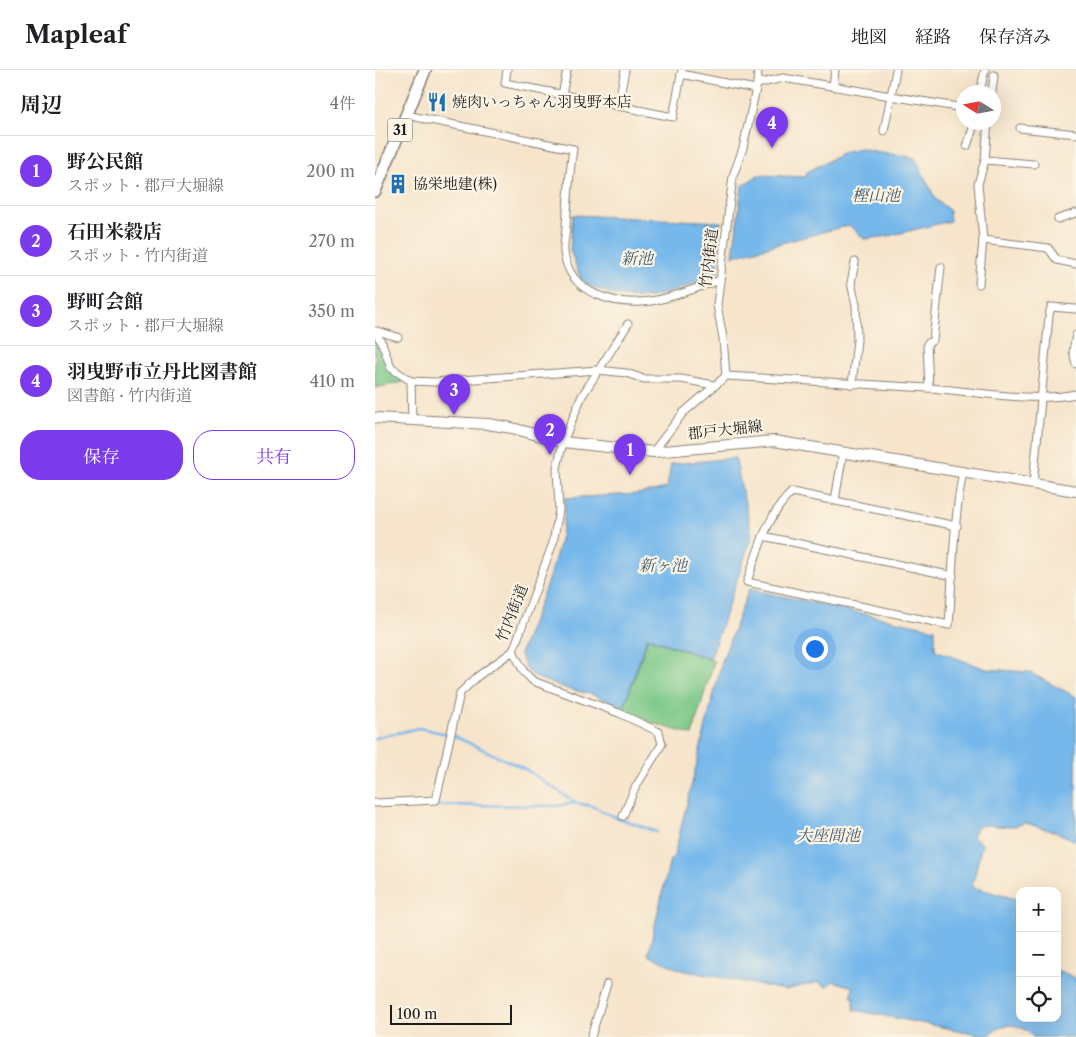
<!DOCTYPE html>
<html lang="ja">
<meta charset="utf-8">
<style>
body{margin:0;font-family:"Libre Caslon Text","Noto Serif JP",serif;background:#f2f2f2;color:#202124}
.controls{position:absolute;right:15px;bottom:15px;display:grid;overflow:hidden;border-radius:10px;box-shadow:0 5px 20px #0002}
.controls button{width:45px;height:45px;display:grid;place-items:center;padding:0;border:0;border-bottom:1px solid #e0e0e0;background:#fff;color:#202124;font:25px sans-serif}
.compass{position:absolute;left:581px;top:15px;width:45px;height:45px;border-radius:50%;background:#fff;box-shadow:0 5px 20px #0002;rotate:281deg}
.scale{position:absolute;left:15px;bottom:12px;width:122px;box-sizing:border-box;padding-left:5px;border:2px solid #1c1c1c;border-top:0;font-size:14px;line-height:18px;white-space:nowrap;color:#1c1c1c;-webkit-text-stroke:4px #fcf5e5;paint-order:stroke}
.you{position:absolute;left:439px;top:578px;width:18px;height:18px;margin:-12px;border:4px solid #fff;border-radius:50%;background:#1a73e8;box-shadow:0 0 0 8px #1a73e833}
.badge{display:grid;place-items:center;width:32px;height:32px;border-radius:50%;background:#7c3aed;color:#fff;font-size:16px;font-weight:700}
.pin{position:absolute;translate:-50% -41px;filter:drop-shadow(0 1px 2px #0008)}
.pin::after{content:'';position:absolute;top:26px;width:18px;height:15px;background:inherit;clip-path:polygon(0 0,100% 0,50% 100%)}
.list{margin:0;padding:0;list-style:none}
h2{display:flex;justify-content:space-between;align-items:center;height:65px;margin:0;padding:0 20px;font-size:21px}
h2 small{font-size:16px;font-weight:400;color:#757577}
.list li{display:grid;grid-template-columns:32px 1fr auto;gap:15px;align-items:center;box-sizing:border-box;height:70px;padding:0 20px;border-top:1px solid #e0e0e0}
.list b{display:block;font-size:19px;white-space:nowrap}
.list p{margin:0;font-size:16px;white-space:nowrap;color:#757577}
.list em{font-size:16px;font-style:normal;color:#757577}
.actions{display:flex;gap:10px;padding:15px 20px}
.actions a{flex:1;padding:11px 0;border:1px solid #7c3aed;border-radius:20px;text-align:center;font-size:18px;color:#7c3aed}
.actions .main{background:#7c3aed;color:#fff}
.icon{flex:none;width:28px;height:28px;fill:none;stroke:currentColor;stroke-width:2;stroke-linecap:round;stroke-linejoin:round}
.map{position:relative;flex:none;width:701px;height:967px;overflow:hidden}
header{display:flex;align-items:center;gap:30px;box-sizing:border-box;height:70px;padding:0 25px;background:#fff;border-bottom:1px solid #e0e0e0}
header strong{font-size:24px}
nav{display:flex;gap:28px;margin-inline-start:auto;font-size:18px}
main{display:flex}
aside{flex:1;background:#fff}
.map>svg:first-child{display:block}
.green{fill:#79c787;stroke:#4a7252}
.water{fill:#76b8eb;stroke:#496a84}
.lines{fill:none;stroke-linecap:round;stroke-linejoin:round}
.stream{stroke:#76b8eb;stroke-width:2.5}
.street-casing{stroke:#898074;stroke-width:9}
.secondary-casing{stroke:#898074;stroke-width:12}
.primary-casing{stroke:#898074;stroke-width:14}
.street{stroke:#fff;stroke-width:7}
.secondary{stroke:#fff;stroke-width:10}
.primary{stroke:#fff;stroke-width:11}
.labels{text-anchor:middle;stroke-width:4.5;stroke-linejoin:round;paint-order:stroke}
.shield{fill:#fcf5e5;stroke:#5f5d58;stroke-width:1}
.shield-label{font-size:14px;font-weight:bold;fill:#1c1c1c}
.poi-label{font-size:15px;fill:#1c1c1c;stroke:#fcf5e5;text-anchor:start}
.street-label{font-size:15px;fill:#1c1c1c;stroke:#fcf5e5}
.water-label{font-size:16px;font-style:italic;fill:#405a6f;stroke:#fcf5e5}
</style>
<header>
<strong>Mapleaf</strong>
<nav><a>地図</a><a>経路</a><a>保存済み</a></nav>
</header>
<main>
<aside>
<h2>周辺<small>4件</small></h2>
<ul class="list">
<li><span class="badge">1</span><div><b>野公民館</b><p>スポット · 郡戸大堀線</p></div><em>200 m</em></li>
<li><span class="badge">2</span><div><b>石田米穀店</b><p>スポット · 竹内街道</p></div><em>270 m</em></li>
<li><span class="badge">3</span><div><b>野町会館</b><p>スポット · 郡戸大堀線</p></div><em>350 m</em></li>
<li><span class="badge">4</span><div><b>羽曳野市立丹比図書館</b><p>図書館 · 竹内街道</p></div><em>410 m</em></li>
</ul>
<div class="actions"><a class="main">保存</a><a>共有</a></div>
</aside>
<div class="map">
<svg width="701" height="967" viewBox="0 0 701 967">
<rect width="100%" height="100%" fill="#fcf5e5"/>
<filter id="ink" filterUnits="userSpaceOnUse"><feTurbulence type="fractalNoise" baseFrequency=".02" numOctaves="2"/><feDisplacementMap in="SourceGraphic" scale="10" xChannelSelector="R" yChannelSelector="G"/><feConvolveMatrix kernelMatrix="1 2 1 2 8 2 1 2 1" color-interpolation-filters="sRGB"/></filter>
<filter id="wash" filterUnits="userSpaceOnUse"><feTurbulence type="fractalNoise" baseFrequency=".0096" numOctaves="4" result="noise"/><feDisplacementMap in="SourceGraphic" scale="20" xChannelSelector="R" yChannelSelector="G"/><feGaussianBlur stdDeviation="1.12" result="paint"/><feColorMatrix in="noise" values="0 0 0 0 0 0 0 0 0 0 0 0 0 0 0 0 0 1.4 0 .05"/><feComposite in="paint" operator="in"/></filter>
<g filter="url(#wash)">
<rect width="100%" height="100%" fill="#f6e4cb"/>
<g class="green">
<polygon points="0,265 8,283 29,309 28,312 0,318"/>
<polygon points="273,568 339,591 317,665 278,653 248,641"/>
</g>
<g class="water">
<path d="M487 79C506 85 521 83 540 88L561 130 574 140 575 151 513 166 489 169 474 155 358 186 367 116 383 105 430 107 432 102 470 82Z"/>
<path d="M198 145 346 152 342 204C289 226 262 240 207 212L195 180Z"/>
<path d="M360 388 377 465 335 589 272 567 249 637 216 624 192 619 160 607 151 599 145 584C162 537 191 477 190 428L263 424 292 418 296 394Z"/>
<path d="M374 519 560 559V580L611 599 654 602 701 627V771C686 763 667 758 650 753 628 762 617 751 601 757L598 766 607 774 597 817 641 829 639 850 645 861V948H682V900L701 908 699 925 701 967H658C643 951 629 952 613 966L479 940V927H476L478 917 458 911 452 917 444 912 410 920 306 900 273 885 295 790 299 786 347 591Z"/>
</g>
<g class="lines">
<g class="stream">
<polyline points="79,666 150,699 201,733"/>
<polyline points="0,668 44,658 72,664"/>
<polyline points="29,735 180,736 201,733 217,736 235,745 282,762"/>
</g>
</g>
</g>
<g filter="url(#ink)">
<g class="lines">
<defs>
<g id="street">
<polyline points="132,0 130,13 298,47 307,0"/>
<polyline points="306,4 380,19"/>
<polyline points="382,14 408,8 588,38"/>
<polyline points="458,16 460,0"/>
<polyline points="605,22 610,0"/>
<polyline points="617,22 619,5"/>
<polyline points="187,25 192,0"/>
<polyline points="243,36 250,0"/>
<path d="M31 45 198 79C194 105 193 130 191 156 191 164 188 174 189 182 194 224 239 236 276 231 299 228 323 217 345 210"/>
<polyline points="613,52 610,90 603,114 608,170 673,178 682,190 701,194"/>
<polyline points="645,58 701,64"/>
<polyline points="509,61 521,0"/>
<polyline points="592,76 600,52"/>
<polyline points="610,90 659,94"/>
<polyline points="683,149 701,143"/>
<polyline points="604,214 608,170"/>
<polyline points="0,261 7,273 16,298 36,311"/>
<polyline points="2,261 23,267"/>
<polyline points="701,265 698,281 701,294"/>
<path d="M351 306C418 310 485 314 553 318 601 321 653 333 701 324"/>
<polyline points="351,306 348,268 342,235 358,106 368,78 382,14 383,0"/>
<polyline points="477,315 482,270 481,235 476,213 480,192"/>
<polyline points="554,318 552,274 558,270 566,197"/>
<polyline points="37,351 36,311 59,312 223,300 251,303 269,309 306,309 339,315"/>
<polyline points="278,382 308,343 351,306"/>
<polyline points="658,414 674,246 676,237 701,239"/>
<polyline points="460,430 468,383"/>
<path d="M582 456 417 422C392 445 383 481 372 512L574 555C578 504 578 452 588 402"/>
<polyline points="388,466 578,506"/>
<polyline points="138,581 149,602 158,611 244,643 284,662 287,674 260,718 248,746"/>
<polyline points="0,733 61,730 85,623 103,606 138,581 178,473 184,440 182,398 188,372 207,326 253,254"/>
<polyline points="216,967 232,914"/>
</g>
<polyline id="secondary" points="0,348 113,354 137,358 188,372 278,382 399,371 701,421"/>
<polyline id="primary" points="0,121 50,0"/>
</defs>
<use href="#street" class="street-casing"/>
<use href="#secondary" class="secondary-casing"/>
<use href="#primary" class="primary-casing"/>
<use href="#street" class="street"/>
<use href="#secondary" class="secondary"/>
<use href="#primary" class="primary"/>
</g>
</g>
<defs>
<symbol id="restaurant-bare" viewBox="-9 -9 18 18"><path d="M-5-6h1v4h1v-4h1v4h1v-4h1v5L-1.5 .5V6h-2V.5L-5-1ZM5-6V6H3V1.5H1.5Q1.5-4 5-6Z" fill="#1f6fb2" stroke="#fcf5e5" stroke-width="2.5" paint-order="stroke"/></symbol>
<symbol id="building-bare" viewBox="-9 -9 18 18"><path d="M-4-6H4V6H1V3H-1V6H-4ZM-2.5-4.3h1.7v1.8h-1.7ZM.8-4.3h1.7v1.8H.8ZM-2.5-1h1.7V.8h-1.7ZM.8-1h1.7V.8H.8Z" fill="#1f6fb2" stroke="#fcf5e5" stroke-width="2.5" paint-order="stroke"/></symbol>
</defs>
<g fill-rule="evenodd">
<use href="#restaurant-bare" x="48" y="18" width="28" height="28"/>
<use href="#building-bare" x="9" y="100" width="28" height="28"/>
</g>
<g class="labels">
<rect class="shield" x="12.5" y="48.5" width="25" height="23" rx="4"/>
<g class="shield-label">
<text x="25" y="65">31</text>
</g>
<g class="poi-label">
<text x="77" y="37">焼肉いっちゃん羽曳野本店</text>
<text x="38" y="119">協栄地建(株)</text>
</g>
<g class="street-label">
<text transform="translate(334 188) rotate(-83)" y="5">竹内街道</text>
<text transform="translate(350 360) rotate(-6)" y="5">郡戸大堀線</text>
<text transform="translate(137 543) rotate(-68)" y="5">竹内街道</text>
</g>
<g class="water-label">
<text x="501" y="131">樫山池</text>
<text x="262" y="194">新池</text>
<text x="288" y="501">新ヶ池</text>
<text x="453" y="771">大座間池</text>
</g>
</g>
</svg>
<div class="controls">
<button>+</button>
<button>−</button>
<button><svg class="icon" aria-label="locate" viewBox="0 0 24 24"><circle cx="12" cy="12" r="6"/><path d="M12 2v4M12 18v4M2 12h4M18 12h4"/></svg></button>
</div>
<svg class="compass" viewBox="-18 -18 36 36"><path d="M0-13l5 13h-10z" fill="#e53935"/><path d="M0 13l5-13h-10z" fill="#757577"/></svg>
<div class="scale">100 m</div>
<div class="you"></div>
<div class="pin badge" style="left:255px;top:405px">1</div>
<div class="pin badge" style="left:175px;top:385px">2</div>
<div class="pin badge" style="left:79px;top:345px">3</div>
<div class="pin badge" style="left:397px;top:78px">4</div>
</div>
</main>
